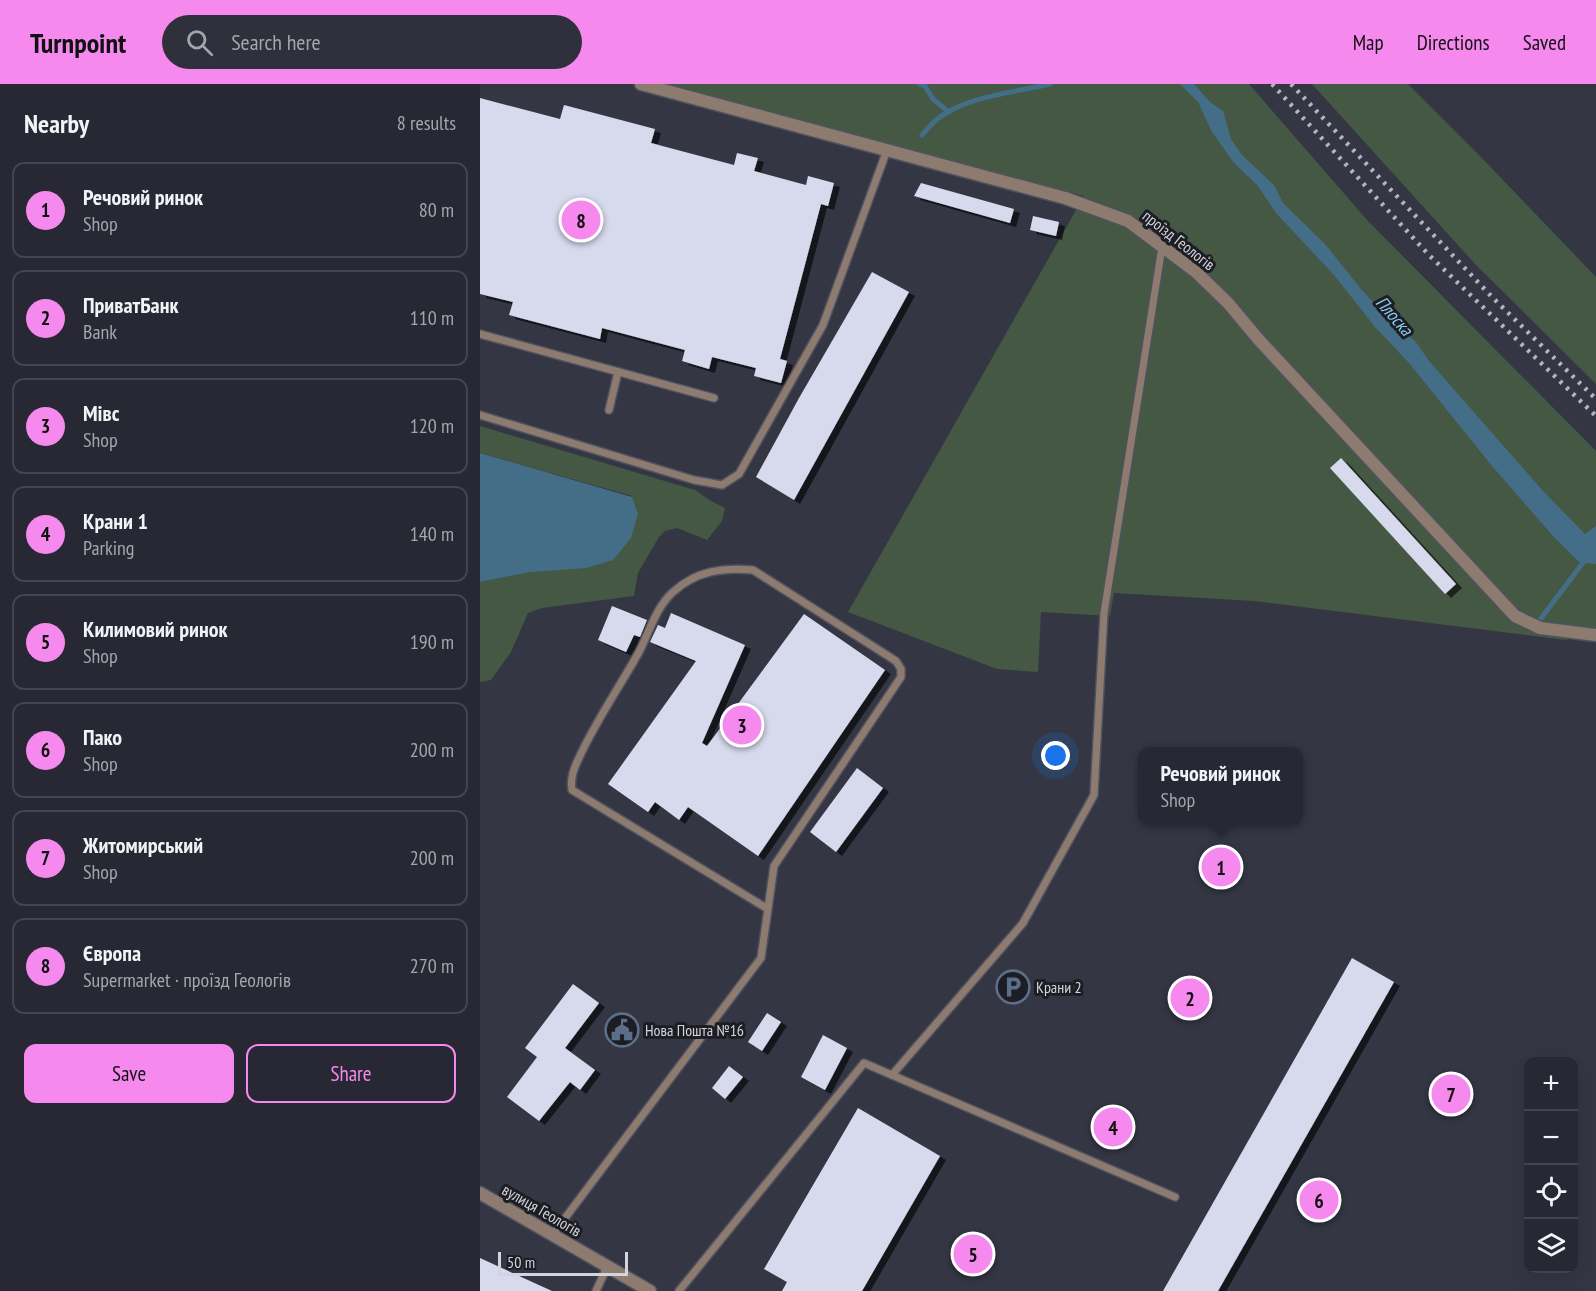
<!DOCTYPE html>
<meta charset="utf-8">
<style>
body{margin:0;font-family:"PT Sans Narrow",sans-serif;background:#2f303b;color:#f1f3f6}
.controls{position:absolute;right:18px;bottom:18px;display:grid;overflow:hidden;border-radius:12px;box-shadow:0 6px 24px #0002}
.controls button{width:54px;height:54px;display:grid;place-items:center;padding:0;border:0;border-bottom:2px solid #43444e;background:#272833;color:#f1f3f6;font:30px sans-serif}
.scale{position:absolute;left:18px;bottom:15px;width:130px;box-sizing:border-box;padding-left:6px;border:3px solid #d3d4de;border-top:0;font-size:16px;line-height:21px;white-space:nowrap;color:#d3d4de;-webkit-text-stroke:4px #1d1e24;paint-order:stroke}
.you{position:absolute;left:576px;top:672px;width:21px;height:21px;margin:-15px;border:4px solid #fff;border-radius:50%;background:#1a73e8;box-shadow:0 0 0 9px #1a73e833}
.badge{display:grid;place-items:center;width:39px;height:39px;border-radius:50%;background:#f589ee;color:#111;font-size:20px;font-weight:700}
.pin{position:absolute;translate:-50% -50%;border:3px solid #fff;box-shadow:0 2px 6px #0006}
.popup{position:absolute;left:658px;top:663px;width:165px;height:78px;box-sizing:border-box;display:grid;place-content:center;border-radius:12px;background:#272833;filter:drop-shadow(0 2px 4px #0005);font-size:20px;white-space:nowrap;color:#a4a6ac}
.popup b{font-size:22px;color:#f1f3f6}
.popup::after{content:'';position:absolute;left:50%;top:100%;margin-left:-12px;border:12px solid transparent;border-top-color:#272833}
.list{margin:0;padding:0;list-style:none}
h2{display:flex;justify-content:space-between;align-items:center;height:78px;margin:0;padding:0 24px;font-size:26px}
h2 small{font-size:20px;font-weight:400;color:#a4a6ac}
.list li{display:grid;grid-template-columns:39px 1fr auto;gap:18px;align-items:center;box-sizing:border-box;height:96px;margin:0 12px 12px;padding:0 12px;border:2px solid #43444e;border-radius:12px}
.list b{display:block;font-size:22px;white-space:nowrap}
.list p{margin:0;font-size:20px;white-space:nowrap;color:#a4a6ac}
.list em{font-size:20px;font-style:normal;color:#a4a6ac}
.actions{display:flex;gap:12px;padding:18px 24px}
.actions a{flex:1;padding:14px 0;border:2px solid #f589ee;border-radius:12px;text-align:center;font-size:21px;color:#f589ee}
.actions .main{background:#f589ee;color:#111}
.icon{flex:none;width:33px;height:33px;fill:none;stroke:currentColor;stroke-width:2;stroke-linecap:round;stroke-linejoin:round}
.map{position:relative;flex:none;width:1116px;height:1207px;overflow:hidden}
header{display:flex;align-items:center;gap:36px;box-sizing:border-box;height:84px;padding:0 30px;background:#f589ee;color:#111}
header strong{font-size:28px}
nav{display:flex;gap:33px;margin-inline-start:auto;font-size:21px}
.search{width:420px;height:54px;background:#2f303b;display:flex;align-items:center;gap:15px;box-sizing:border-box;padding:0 21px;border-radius:33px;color:#a4a6ac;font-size:22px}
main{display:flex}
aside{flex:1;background:#272833}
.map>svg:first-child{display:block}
.green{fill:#445843}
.water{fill:#446e87}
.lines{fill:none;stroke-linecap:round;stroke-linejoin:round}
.stream{stroke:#446e87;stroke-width:5}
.building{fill:#d7daed;filter:url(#shadow)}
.service-casing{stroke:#515260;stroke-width:10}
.minor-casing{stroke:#515260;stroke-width:15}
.service{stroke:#8d7b70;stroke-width:7}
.minor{stroke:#8d7b70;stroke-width:12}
.rail{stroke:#b3b5bf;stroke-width:4.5;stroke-dasharray:3 6;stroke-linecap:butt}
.labels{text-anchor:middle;stroke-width:6;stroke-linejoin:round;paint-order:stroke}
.street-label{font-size:16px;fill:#d3d4de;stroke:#1d1e24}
.poi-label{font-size:16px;fill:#d3d4de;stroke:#1d1e24;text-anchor:start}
.water-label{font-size:18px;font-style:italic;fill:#86cbf5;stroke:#1d1e24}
</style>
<header>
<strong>Turnpoint</strong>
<div class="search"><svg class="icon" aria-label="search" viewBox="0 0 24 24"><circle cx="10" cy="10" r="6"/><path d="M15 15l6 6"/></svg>Search here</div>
<nav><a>Map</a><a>Directions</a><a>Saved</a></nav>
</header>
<main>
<aside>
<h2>Nearby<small>8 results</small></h2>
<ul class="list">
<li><span class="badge">1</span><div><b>Речовий ринок</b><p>Shop</p></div><em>80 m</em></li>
<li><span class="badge">2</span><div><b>ПриватБанк</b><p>Bank</p></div><em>110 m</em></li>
<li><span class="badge">3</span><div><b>Мівс</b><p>Shop</p></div><em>120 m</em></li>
<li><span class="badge">4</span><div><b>Крани 1</b><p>Parking</p></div><em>140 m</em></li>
<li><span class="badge">5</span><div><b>Килимовий ринок</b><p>Shop</p></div><em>190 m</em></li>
<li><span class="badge">6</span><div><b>Пако</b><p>Shop</p></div><em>200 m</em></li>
<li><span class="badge">7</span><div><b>Житомирський</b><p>Shop</p></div><em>200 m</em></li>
<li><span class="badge">8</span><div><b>Європа</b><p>Supermarket · проїзд Геологів</p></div><em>270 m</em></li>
</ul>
<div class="actions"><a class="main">Save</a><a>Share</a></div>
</aside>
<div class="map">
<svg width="1116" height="1207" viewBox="0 0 1116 1207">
<defs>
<filter id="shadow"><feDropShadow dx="6" dy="4" stdDeviation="0" flood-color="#0009"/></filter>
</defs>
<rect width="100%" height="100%" fill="#343644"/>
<g class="green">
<polygon points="179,0 769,0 888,137 1116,367 1116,551 1088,548 1087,556 774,517 634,509 630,532 561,528 558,588 517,585 368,528 604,112"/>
<polygon points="832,0 928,0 999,71 1116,193 1116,300 996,181"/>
<polygon points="0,342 215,406 231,417 245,424 242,437 227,456 197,444 185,447 179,453 158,489 154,512 62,524 48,529 31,568 11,596 0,598 0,498 51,488 152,412 0,369"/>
</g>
<g class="water">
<polygon points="700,0 714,0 730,18 743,27 751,55 762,71 794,101 803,119 845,160 881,205 904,230 936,258 949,277 1063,407 1105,450 1116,442 1116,480 1099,478 1073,452 1012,382 929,279 895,243 854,191 796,129 778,102 754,79 732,48 718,18"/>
<polygon points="0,369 152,413 158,430 151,454 133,476 106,484 51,488 0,498"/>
</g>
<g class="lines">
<g class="stream">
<polyline points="439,0 445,2 453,15 469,28"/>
<path d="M442 51C446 47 450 41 455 37 481 13 536 8 570 0"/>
<polyline points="1059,537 1111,468 1116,473"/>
</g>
</g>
<g class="building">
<polygon points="0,14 80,35 84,21 175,45 171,59 254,81 257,69 278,74 274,87 326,101 328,92 354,99 348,122 341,120 300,275 307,277 301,299 274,292 276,284 232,273 229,285 202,277 205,266 122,244 120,255 29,231 33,218 0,210"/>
<polygon points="441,99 534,125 530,139 434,112"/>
<polygon points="553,132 579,138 576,152 550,146"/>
<polygon points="392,188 429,208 314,416 276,393 319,314"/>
<polygon points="861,374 976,500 965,510 850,384"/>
<polygon points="132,522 167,536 160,553 154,551 146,568 118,556"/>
<polygon points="191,529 265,561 222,659 227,662 324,530 405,586 278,772 208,723 199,736 175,718 168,728 128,700 216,577 170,558 178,541 185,544"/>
<polygon points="377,684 403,704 356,768 330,748"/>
<polygon points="872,874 914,898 738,1207 683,1207"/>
<polygon points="708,896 727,906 713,931 694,921"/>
<polygon points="93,900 119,919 85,964 115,986 100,1006 90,998 59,1037 27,1013 57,973 45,964"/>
<polygon points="287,929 301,938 282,967 268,958"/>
<polygon points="343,951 367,964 345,1006 321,993"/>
<polygon points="249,982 263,993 245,1015 232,1004"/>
<polygon points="378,1024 460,1072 382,1207 302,1207 307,1198 284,1185"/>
<polygon points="0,1174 72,1207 0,1207"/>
</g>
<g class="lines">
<defs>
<g id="service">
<polyline points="0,250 234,314"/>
<polyline points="129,326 138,288"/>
<polyline points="0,331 214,396 242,401 259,390 343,241 407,66"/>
<polyline points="412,991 543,839 614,711 624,529 682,163"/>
<path d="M73 1150 281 874 294 782 421 593V585L416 577 273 486C243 483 216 487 193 508 176 523 169 549 159 568 139 604 115 638 98 676 93 686 90 695 92 706L288 825"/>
<polyline points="116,1207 127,1183"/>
<polyline points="199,1207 384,979 695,1113"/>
</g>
<g id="minor">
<polyline points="161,0 585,114 648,137 716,188 748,219 779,256 1035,532 1060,544 1116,551"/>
<polyline points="0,1109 170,1207"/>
</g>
</defs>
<use href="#service" class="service-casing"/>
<use href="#minor" class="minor-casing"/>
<use href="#service" class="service"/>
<use href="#minor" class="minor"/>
<g class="rail">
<polyline points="792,0 948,170 1116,332"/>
<polyline points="811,0 1012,213 1116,315"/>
</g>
</g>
<defs>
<symbol id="parking-ring" viewBox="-11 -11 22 22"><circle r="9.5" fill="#1d1e24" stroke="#5c6f8a" stroke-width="1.5"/><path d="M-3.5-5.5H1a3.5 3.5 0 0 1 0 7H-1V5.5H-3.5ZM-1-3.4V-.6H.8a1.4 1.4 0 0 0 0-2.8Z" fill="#5c6f8a"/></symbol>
<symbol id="civic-ring" viewBox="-11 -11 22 22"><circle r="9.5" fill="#1d1e24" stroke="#5c6f8a" stroke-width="1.5"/><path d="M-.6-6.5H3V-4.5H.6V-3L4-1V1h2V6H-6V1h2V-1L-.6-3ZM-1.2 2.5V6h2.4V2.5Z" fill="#5c6f8a"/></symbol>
</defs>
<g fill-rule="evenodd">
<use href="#parking-ring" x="514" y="884" width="38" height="38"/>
<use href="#civic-ring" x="123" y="927" width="38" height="38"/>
</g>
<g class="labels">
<g class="street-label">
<text transform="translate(699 156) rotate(38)" y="6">проїзд Геологів</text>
<text transform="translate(62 1126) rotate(30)" y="6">вулиця Геологів</text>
</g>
<g class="poi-label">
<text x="556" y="909">Крани 2</text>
<text x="165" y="952">Нова Пошта №16</text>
</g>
<g class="water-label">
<text transform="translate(914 232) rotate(49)" y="6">Плоска</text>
</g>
</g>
</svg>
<div class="controls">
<button>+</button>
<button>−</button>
<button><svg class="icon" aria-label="locate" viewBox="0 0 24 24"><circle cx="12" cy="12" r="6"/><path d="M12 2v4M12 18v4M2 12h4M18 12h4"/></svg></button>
<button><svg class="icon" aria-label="layers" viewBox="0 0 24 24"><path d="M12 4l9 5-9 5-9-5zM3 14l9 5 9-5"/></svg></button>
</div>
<div class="scale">50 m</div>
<div class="you"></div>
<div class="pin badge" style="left:741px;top:783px">1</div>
<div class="popup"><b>Речовий ринок</b>Shop</div>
<div class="pin badge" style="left:710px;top:914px">2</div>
<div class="pin badge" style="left:262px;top:641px">3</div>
<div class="pin badge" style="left:633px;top:1043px">4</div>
<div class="pin badge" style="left:493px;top:1170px">5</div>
<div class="pin badge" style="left:839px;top:1116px">6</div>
<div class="pin badge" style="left:971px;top:1010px">7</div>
<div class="pin badge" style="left:101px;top:136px">8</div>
</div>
</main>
